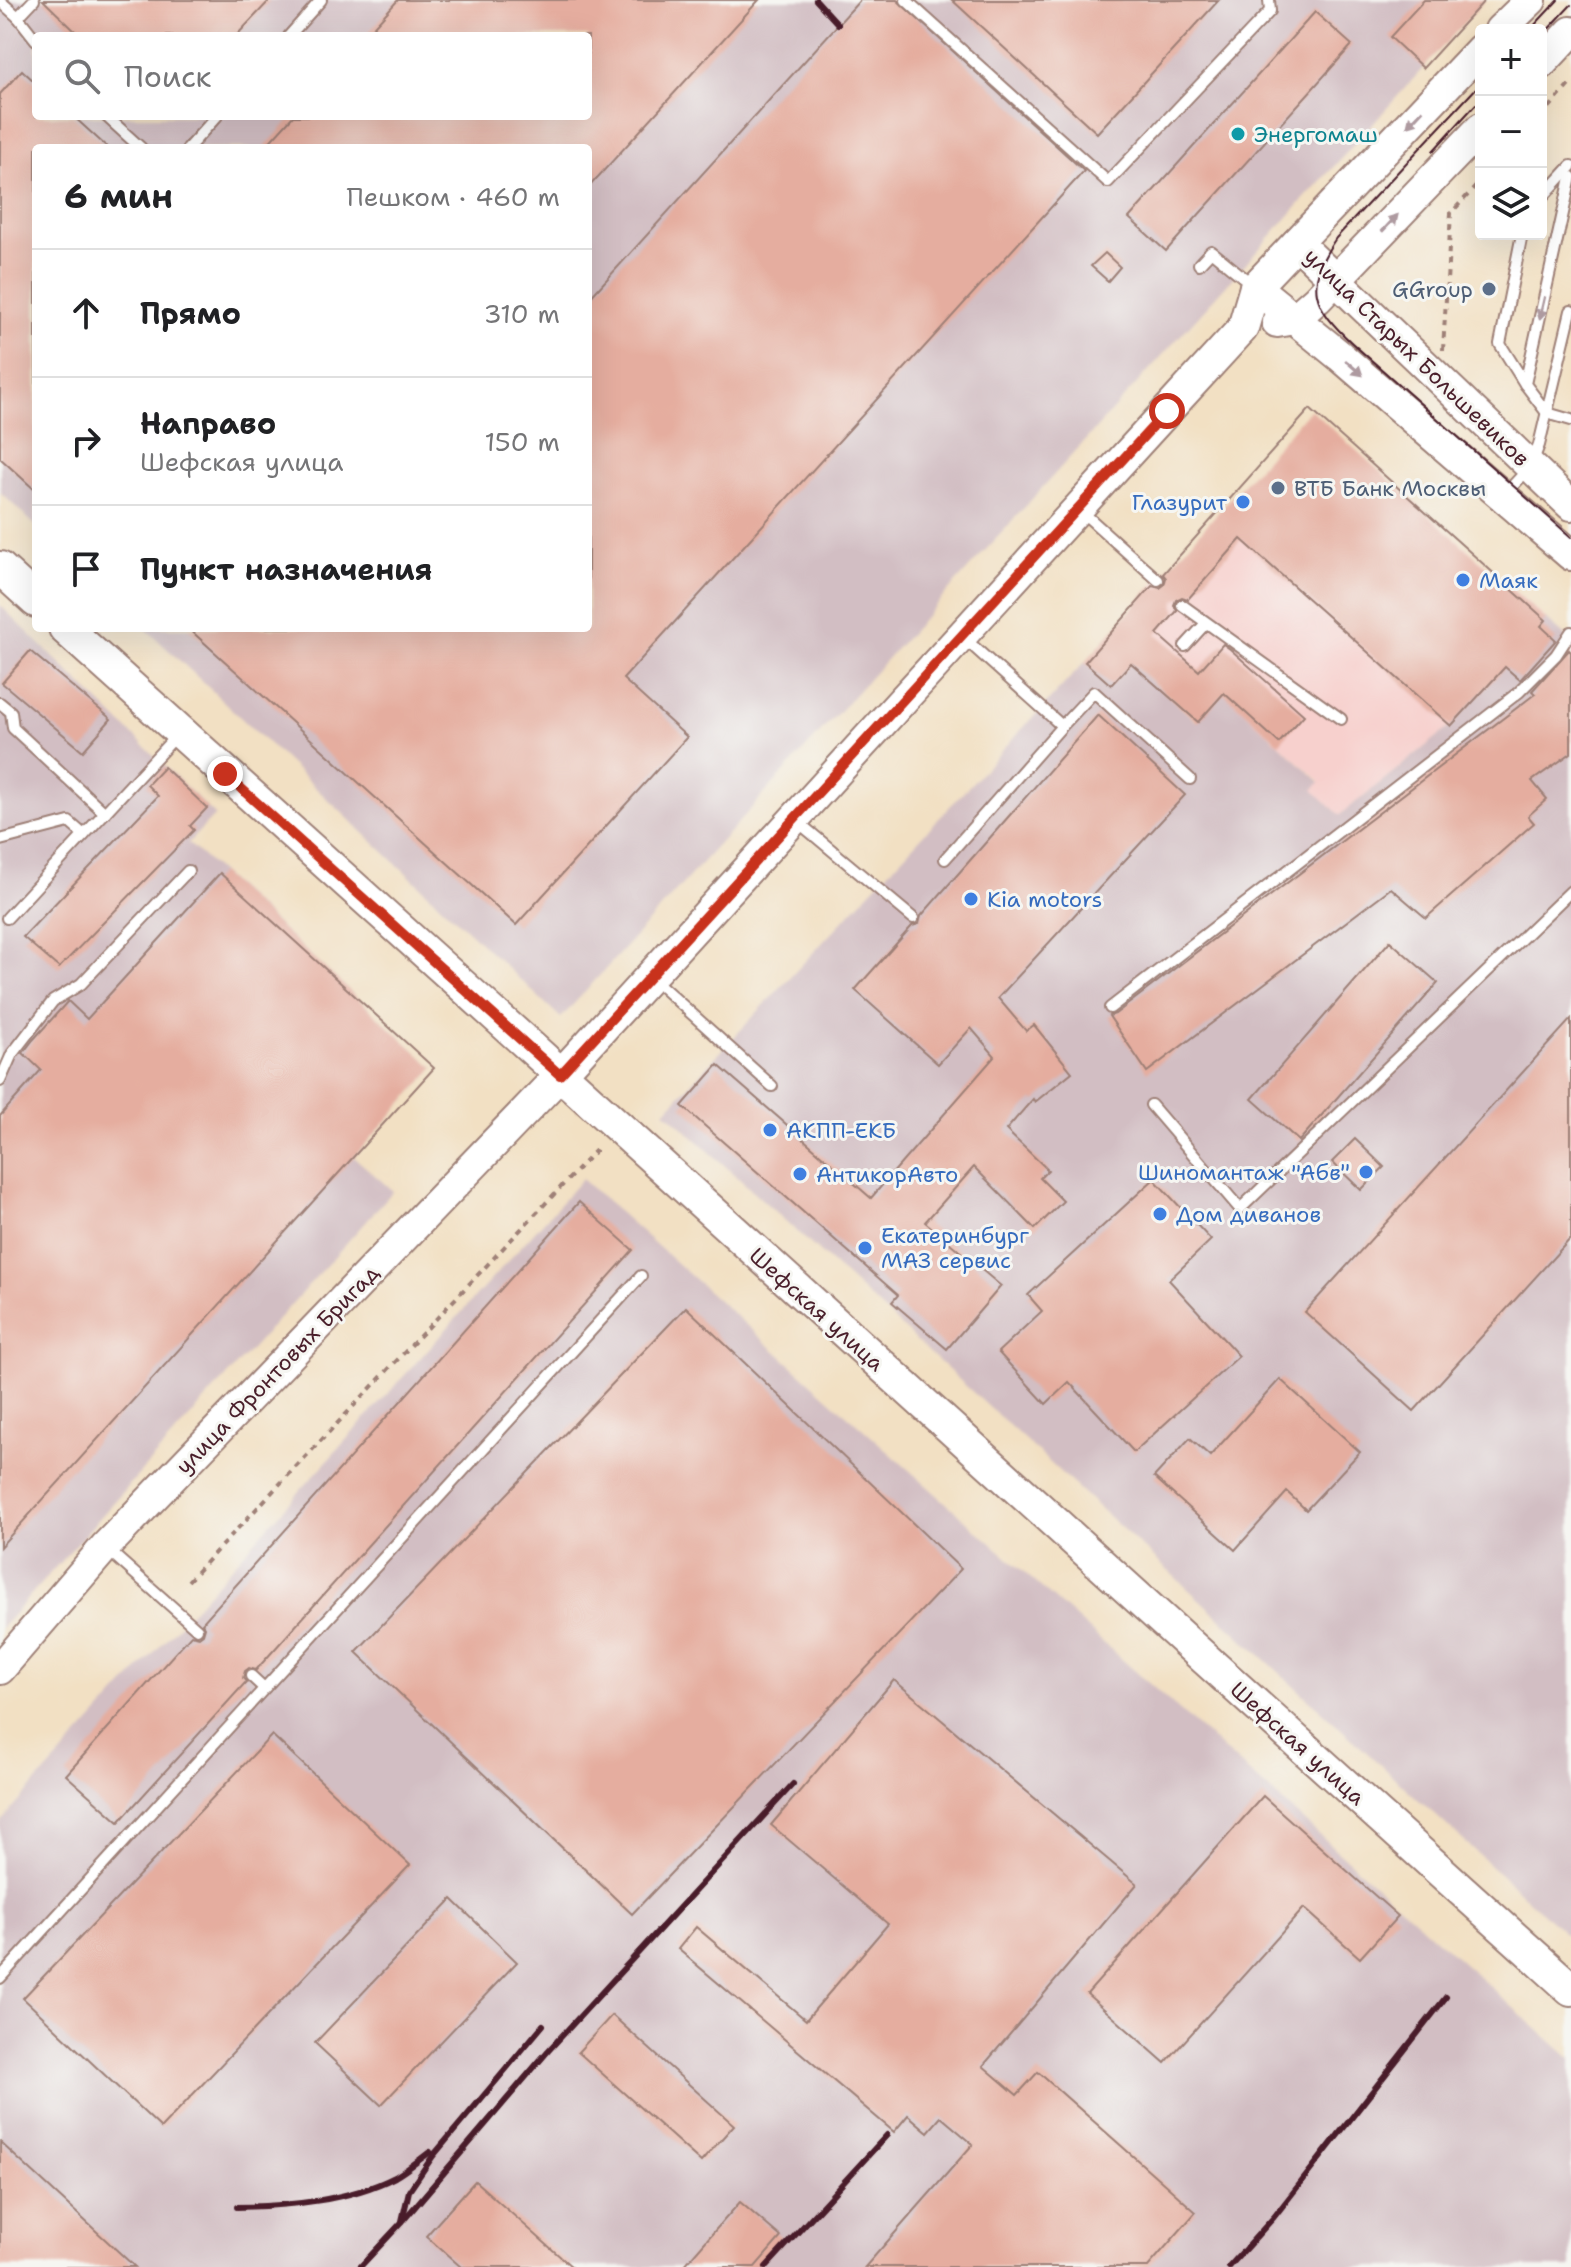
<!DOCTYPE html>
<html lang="ru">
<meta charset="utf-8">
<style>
body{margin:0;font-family:"Shantell Sans",sans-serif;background:#f2f2f2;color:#202124}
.controls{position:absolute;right:24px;top:24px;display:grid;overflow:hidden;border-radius:8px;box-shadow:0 8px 32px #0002}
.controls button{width:72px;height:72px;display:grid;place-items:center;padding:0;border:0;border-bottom:2px solid #e0e0e0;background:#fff;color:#202124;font:40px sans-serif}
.stop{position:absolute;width:24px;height:24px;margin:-18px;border:6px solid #c8321e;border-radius:50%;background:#fff}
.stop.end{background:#c8321e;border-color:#fff;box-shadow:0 2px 8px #0008}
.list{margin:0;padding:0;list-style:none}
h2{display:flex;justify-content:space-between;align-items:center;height:104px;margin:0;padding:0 32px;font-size:34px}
h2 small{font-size:26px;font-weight:400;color:#757577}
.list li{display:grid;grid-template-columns:52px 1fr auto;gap:24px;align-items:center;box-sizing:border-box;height:128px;padding:0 32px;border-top:2px solid #e0e0e0}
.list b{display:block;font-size:30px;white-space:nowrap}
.list p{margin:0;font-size:26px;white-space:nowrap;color:#757577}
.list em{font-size:26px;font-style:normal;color:#757577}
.icon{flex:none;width:44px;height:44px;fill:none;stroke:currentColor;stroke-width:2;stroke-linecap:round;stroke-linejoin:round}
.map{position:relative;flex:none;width:1571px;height:2267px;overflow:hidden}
.search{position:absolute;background:#fff;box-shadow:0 8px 32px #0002;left:32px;top:32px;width:560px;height:88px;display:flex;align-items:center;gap:20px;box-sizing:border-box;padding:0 28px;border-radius:8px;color:#757577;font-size:30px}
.panel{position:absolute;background:#fff;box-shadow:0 8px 32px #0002;left:32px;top:144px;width:560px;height:488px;border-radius:8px}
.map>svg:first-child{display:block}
.built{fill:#f7d0cd}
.industrial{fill:#d2bec3;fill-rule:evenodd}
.building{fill:#e5ad9f}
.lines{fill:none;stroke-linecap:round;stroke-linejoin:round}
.service-casing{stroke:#9e8077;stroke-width:14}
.secondary-casing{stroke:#9e8077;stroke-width:34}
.primary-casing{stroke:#9e8077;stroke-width:36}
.path{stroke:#9e8077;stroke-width:4;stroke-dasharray:6 6;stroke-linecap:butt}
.service{stroke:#fff;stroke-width:10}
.secondary{stroke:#fff;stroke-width:30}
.primary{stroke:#fff;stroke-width:32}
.tram{stroke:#4a1f2b;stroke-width:2}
.rail{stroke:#4a1f2b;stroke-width:6}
.oneway{fill:#ae9aa0}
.route{stroke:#c8321e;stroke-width:10}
.culture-dot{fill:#0f9aa8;stroke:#f6f6f2;stroke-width:3}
.service-dot{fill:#5c6f8a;stroke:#f6f6f2;stroke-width:3}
.shop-dot{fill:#3f7fe0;stroke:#f6f6f2;stroke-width:3}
.labels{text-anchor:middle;stroke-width:6;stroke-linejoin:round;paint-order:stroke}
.culture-label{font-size:22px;fill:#0d838f;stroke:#f6f6f2;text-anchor:start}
.service-label{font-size:22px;fill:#4e5e75;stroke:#f6f6f2;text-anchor:end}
.street-label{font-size:22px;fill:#4a1f2b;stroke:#f6f6f2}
.shop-label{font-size:22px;fill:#366cbe;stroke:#f6f6f2;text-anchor:start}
</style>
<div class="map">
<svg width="1571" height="2267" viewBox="0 0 1571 2267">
<rect width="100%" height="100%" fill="#f6f6f2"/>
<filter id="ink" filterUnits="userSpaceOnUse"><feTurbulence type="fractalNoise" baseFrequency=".0125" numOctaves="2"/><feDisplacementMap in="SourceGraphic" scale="16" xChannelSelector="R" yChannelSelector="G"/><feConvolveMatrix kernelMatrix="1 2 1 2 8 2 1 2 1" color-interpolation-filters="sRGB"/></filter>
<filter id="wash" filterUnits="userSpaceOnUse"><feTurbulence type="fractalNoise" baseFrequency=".006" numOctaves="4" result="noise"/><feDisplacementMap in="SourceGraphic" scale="32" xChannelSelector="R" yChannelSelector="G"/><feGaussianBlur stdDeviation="1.8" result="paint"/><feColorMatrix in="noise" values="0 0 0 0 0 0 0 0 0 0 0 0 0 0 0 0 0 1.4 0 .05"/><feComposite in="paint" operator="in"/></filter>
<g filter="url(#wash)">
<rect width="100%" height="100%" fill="#f2e0c3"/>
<polygon class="built" points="1310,409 1546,619 1451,726 1340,815 1312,790 1320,781 1157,634 1111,685 1085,662"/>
<g class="industrial">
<path d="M0 0H1485L561 1018 145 628H588V148H36V526L0 492ZM36 36H588V116H36Z"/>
<polygon points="0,605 215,815 188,843 434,1068 354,1157 393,1191 0,1629"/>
<polygon points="1546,619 1571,641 1571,1939 665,1111 1085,662 1111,685 1131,663 1197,722 1224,693 1320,782 1313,790 1340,815 1451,726"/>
<polygon points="582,1179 1571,2059 1571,2267 0,2267 0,1823"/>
</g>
<g id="blocks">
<g class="building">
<polygon points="43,0 270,0 236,36 80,36"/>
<polygon points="398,0 759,0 588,188 588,148 264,148 293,116 588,116 588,36 365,36"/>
<polygon points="860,0 897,0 1084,171 623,679 687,737 516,925 188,628 588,628 588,300"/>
<polygon points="952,0 1219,0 1097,133"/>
<polygon points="1424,0 1485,0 1423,68 1390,37"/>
<polygon points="1315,12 1352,45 1166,251 1129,218"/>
<polygon points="22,70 36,83 36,116 73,116 108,148 36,148 36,491 0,458 0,94"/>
<polygon points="1105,253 1120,267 1108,281 1091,266"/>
<polygon points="1310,409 1546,620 1541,626 1556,640 1520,680 1505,667 1451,726 1241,539 1188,599 1182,597 1176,600 1174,605 1177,611 1157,634 1199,671 1223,644 1230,649 1304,715 1279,743 1224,693 1198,722 1131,663 1111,685 1085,662 1152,586 1160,588 1164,585 1166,578 1163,574"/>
<polygon points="1569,650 1571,652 1571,753 1532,781 1547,799 1528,816 1534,823 1426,918 1391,888 1147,1072 1109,1016 1115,1014 1535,694 1532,691"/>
<polygon points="30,651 111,719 83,751 2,683"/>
<polygon points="1098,715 1185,795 998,998 1026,1031 1034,1025 1072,1072 1035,1102 1033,1099 1006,1130 1048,1170 1040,1178 1063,1201 1035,1229 974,1167 925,1222 1001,1286 947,1349 892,1302 898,1295 682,1106 718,1065 871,1198 995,1056 971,1028 938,1064 855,990 912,926 919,924 921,916"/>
<polygon points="164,767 207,808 190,826 194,830 59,968 23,937 158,796 147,785"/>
<polygon points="220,873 434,1068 0,1547 0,1116 41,1070 23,1053 33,1040 68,1001 87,1019"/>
<polygon points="1390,941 1438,983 1299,1141 1252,1099"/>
<polygon points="1571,1019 1571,1238 1414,1411 1305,1312"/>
<polygon points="1355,1139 1384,1167 1361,1190 1332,1162"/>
<polygon points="1154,1179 1211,1240 1169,1280 1239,1356 1134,1452 1069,1382 1046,1404 998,1352 1042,1311 1028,1295"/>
<polygon points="579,1202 633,1250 256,1670 249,1668 245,1671 243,1678 246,1682 119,1822 66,1775 191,1635 199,1637 203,1634 205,1627 202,1623"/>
<polygon points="686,1307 961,1569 632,1914 356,1652"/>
<polygon points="1280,1379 1360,1452 1306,1510 1287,1492 1235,1550 1154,1477 1190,1438 1210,1456"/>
<polygon points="894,1680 1137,1884 983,2066 1017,2095 1038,2072 1196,2212 1148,2267 865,2267 973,2144 941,2117 928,2132 908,2115 894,2132 678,1949 696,1927 806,2020 888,1924 771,1825"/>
<polygon points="272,1735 410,1865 161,2128 23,1998"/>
<polygon points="1263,1796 1398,1916 1360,1958 1304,1908 1165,2063 1087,1994"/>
<polygon points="452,1899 517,1962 381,2105 315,2043"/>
<polygon points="612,2015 734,2125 701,2162 578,2052"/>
<polygon points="0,2142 135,2267 0,2267"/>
<polygon points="475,2181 572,2267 461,2267 426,2236"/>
<polygon points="740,2202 781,2237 755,2267 683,2267"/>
</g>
</g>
</g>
<g filter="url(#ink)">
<use href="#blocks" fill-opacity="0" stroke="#9e8077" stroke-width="2"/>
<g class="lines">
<defs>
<g id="service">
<polyline points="34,0 18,17 36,40"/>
<polyline points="906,0 1108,182 1270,11 1269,0"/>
<polyline points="0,1 18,17"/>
<polyline points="289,36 321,0"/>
<polyline points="106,116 141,148"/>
<polyline points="188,148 217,116"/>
<polyline points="1571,177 1525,384 1547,413 1571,420"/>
<polyline points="1541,199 1571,166"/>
<polyline points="1522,234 1500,344 1525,384"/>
<polyline points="1199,264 1211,251 1254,286"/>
<polyline points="1505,494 1531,466 1539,445 1571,311"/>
<polyline points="1080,510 1158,580"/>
<polyline points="1182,605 1341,719"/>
<polyline points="965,639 1062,726 1094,692 1190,779"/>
<polyline points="1185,646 1206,623"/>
<polyline points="0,703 11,712 13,728 105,813"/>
<polyline points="798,822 913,918"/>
<polyline points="0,840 69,822 84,835"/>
<polyline points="945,859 1062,726"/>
<polyline points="7,918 177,735"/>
<polyline points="652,978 772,1086"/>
<polyline points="1110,1008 1519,692 1556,655 1571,632"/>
<polyline points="0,1081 12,1054 53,1001 81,984 188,871"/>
<polyline points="1151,1105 1240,1209 1571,891"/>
<polyline points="106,1548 197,1629"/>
<polyline points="251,1676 264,1688"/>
<polyline points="0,1978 641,1276"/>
</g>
<g id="secondary">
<polyline points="1500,30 1531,0"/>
<polyline points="1541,64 1571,32"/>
<polyline points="1297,243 1571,505"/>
<polyline points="1255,287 1340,356 1571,555"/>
<polyline points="1277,322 1294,319 1317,299 1481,128"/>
<polyline points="0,1669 105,1547 560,1075 1167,411 1243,328 1255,287 1481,49"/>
</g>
<g id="primary">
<polyline points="0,568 36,601"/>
<path d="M65 628C221 770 379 909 535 1051 880 1365 1225 1677 1571 1989"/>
</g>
</defs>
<use href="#service" class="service-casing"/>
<use href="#secondary" class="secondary-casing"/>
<use href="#primary" class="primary-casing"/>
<g class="path">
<polyline points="1541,117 1571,83"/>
<polyline points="1443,350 1451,213 1481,181"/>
<polyline points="188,1581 596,1150"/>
</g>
<use href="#service" class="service"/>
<use href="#secondary" class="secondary"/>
<use href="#primary" class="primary"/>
<g class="tram">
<polyline points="1530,30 1558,0"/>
<polyline points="1541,37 1571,5"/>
<path d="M1481 83 1336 238C1304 285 1312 306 1352 343L1571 537"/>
<polyline points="1433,151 1476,104"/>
</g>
<g class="rail">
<polyline points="816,0 838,24"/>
<path d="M237 2207C288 2206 348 2201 395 2177 407 2170 419 2160 430 2152"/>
<polyline points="402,2221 409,2191 433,2156 543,2025"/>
<polyline points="360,2267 402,2222 548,2051 793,1784"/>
<polyline points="766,2267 887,2135"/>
<polyline points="1229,2267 1274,2217 1446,1997"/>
</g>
</g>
<defs><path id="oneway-solid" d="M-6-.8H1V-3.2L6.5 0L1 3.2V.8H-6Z" transform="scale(2)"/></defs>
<g class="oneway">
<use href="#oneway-solid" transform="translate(1415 118) rotate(133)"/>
<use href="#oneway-solid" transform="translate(1390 223) rotate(-47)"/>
<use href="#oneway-solid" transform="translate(1542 308) rotate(103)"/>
<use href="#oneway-solid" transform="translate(1354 368) rotate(41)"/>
</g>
</g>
<g class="lines" filter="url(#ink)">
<polyline class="route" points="225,774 560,1075 1167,411"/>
</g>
<circle class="culture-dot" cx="1238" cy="134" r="8"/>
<g class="service-dot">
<circle cx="1489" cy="289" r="8"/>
<circle cx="1278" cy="488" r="8"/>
</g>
<g class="shop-dot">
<circle cx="1243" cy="502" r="8"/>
<circle cx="1463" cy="580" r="8"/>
<circle cx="971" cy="899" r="8"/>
<circle cx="770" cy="1130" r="8"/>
<circle cx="1366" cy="1172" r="8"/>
<circle cx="800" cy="1174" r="8"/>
<circle cx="1160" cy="1214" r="8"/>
<circle cx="865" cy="1248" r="8"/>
</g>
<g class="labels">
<g class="culture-label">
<text x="1254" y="142">Энергомаш</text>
</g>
<g class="service-label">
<text x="1473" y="297">GGroup</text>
<text x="1294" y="496" text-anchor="start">ВТБ Банк Москвы</text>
</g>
<g class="street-label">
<text transform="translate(1417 357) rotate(44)" y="8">улица Старых Большевиков</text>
<text transform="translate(817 1309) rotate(42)" y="8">Шефская улица</text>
<text transform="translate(277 1369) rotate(-46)" y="8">улица Фронтовых Бригад</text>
<text transform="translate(1298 1743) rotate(42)" y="8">Шефская улица</text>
</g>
<g class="shop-label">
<text x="1227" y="510" text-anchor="end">Глазурит</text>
<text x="1479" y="588">Маяк</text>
<text x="987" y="907">Kia motors</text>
<text x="786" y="1138">АКПП-ЕКБ</text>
<text x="1350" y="1180" text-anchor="end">Шиномантаж "Абв"</text>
<text x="816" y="1182">АнтикорАвто</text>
<text x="1176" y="1222">Дом диванов</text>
<text x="881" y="1243">Екатеринбург<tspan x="881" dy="25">МАЗ сервис</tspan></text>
</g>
</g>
</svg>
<div class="controls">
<button>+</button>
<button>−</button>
<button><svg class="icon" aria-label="layers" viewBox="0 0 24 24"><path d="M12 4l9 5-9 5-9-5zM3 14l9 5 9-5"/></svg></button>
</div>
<div class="stop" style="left:1167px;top:411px"></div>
<div class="stop end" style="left:225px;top:774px"></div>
<div class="search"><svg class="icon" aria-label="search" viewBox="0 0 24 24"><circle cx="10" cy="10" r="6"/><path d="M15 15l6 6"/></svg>Поиск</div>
<section class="panel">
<h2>6 мин<small>Пешком · 460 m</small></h2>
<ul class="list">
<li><svg class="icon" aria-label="ahead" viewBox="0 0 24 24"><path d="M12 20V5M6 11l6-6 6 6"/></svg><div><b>Прямо</b></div><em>310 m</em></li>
<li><svg class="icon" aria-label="right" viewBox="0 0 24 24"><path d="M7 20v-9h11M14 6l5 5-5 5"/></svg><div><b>Направо</b><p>Шефская улица</p></div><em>150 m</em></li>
<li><svg class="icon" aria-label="arrive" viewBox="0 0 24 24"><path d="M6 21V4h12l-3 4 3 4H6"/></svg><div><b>Пункт назначения</b></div></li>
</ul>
</section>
</div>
